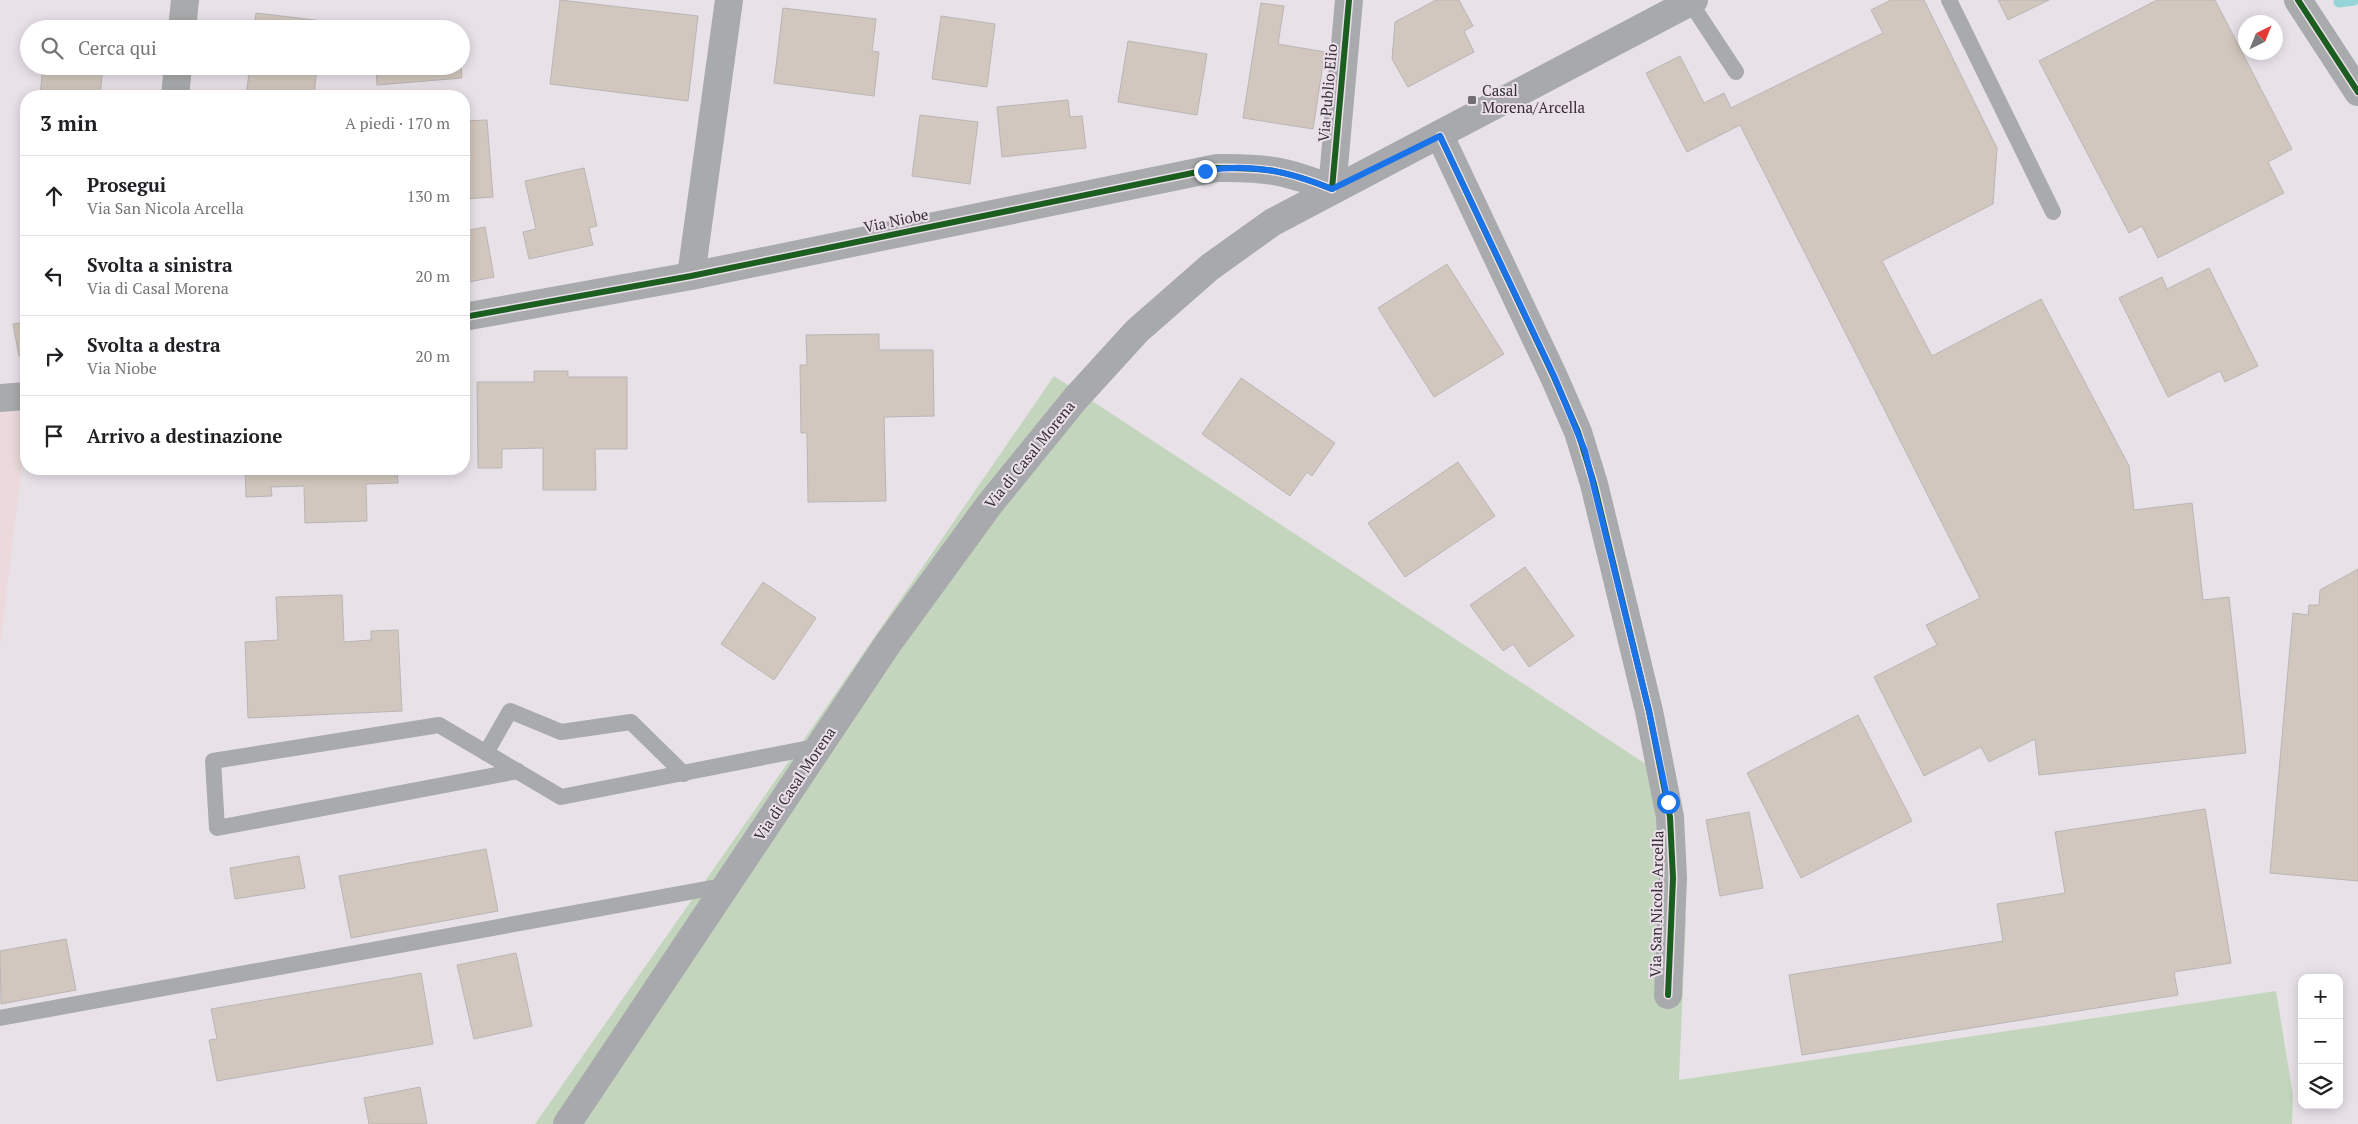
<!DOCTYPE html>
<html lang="it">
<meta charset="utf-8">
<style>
body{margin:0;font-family:"PT Serif",serif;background:#f2f2f2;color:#202124}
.controls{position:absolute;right:15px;bottom:15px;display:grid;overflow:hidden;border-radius:10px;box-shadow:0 2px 12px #0003}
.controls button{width:45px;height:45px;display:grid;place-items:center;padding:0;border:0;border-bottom:1px solid #e0e0e0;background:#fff;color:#202124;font:25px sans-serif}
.compass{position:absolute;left:2238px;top:15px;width:45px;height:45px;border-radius:50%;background:#fff;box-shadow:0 2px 12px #0003;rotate:43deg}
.stop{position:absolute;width:15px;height:15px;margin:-11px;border:4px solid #1a73e8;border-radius:50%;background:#fff}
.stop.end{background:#1a73e8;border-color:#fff;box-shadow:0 1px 5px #0008}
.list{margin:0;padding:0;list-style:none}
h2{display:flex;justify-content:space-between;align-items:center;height:65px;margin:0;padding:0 20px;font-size:21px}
h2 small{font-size:16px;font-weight:400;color:#757577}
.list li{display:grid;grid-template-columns:32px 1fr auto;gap:15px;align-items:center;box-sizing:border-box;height:80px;padding:0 20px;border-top:1px solid #e0e0e0}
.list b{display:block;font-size:19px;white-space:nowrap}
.list p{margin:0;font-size:16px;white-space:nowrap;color:#757577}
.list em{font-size:16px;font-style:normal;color:#757577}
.icon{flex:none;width:28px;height:28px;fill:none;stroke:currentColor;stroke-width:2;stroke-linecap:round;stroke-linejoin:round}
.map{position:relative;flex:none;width:2358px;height:1124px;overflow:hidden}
.search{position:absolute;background:#fff;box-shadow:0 2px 12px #0003;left:20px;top:20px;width:450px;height:55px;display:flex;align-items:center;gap:12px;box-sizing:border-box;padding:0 18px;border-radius:28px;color:#757577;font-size:19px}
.panel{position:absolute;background:#fff;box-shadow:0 2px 12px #0003;left:20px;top:90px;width:450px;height:385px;border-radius:20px}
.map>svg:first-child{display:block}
.education{fill:#ebd9db}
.green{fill:#c4d5be}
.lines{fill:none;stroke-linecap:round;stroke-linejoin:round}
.stream{stroke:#95d5d8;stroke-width:11}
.building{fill:#d1c7be;stroke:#bab5b5}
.lane{stroke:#a8aaac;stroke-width:16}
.street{stroke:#a8aaac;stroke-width:28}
.secondary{stroke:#a8a9ac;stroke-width:28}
.cycleway-casing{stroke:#ebdfea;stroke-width:9}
.cycleway{stroke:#1b5e20;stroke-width:6}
.route{stroke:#1a73e8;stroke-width:6}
.poi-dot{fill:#726e72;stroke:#ebdfea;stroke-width:2}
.labels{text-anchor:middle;stroke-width:4;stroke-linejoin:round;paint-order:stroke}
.poi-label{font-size:15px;fill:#332f33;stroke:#ebdfea;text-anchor:start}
.street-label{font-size:15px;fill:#332f33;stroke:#ebdfea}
</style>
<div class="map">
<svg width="2358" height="1124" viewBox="0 0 2358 1124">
<rect width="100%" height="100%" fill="#e8e2e8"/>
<polygon class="education" points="0,410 26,412 26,432 0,647"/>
<polygon class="green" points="1054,376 1655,770 1686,917 1679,1080 2276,991 2293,1095 2292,1124 535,1124 796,751"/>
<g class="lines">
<polyline class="stream" points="2339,2 2354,0"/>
</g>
<g class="building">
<polygon points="560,0 698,16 688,101 550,84"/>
<polygon points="1436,0 1459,0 1473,26 1464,31 1474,52 1408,87 1392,59 1395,22"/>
<polygon points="1891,0 1924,0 1997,148 1993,204 1882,261 1932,356 2041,299 2129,466 2134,510 2192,503 2203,600 2229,597 2246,753 2039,775 2035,739 1989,762 1981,747 1924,776 1874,677 1937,645 1926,625 1980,598 1740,125 1687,152 1646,73 1680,56 1704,103 1724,93 1731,108 1883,33 1871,10"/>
<polygon points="1998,0 2049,0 2008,20"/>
<polygon points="2157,0 2215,0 2292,149 2268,162 2284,193 2158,258 2142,226 2129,233 2039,61"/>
<polygon points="1261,3 1284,6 1278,44 1325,52 1313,129 1243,118"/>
<polygon points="783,8 876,19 872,51 879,52 874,96 774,83"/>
<polygon points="256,13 323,21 322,29 254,29"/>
<polygon points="941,16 995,24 987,87 932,79"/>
<polygon points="1128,41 1207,54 1197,115 1118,102"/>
<polygon points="43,66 103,66 100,96 40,96"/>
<polygon points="250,66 317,66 314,96 246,96"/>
<polygon points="376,66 461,66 462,78 377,85"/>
<polygon points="1068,100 1070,117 1082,116 1086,148 1002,157 997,107"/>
<polygon points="920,115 978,122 970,184 912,176"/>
<polygon points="487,120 493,197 464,199 464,121"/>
<polygon points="584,168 597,226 589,228 593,245 529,259 523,232 536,229 525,181"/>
<polygon points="485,227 494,277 464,283 464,231"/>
<polygon points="1447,264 1504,354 1434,397 1378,308"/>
<polygon points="2209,268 2258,366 2225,382 2220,371 2168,397 2119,298 2162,277 2167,289"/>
<polygon points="26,322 26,355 19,356 13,324"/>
<polygon points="879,334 879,350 933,350 934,416 884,417 886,501 808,502 807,433 801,433 800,365 807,365 806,335"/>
<polygon points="534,371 568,371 568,377 627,377 627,449 595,449 596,490 543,490 543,448 502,449 502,468 478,468 477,382 534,382"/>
<polygon points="1241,378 1335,443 1312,476 1307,472 1290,496 1202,434"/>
<polygon points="1458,462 1495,516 1405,577 1368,523"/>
<polygon points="245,469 397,469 398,483 366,484 367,521 305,523 304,486 271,487 272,496 246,497"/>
<polygon points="1525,567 1574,636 1529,667 1513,644 1503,651 1470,605"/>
<polygon points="2358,569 2358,881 2270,873 2293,613 2308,615 2309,605 2319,605 2320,590"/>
<polygon points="763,582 816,618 774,680 721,644"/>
<polygon points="342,595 344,642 371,640 371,631 398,630 402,711 248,718 245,642 278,640 276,597"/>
<polygon points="1858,715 1912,821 1801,878 1747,773"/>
<polygon points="2205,809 2231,963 2174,972 2178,995 1802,1055 1789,975 2003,941 1997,904 2065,893 2055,832"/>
<polygon points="1749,812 1763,888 1720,896 1706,820"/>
<polygon points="486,849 498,911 351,938 339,876"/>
<polygon points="299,856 305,888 235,899 230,868"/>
<polygon points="66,939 76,990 1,1004 0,951"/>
<polygon points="516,953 532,1026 474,1039 457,965"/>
<polygon points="421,973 433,1044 217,1081 209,1040 217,1039 211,1009"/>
<polygon points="420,1087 427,1124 369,1124 364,1098"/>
</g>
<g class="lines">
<g class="lane">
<polyline points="1949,0 2053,212"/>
<polyline points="1690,2 1736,72"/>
<polyline points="486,753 510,711 561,732 631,722 684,774"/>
<polyline points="518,771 217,828 213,761 439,725 561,797 820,746"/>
<polyline points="0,1018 728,885"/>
</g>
<g class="street">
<polyline points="2298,0 2358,92"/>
<polyline points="182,29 185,0"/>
<polyline points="175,96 178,66"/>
<polyline points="1440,136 1554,377 1578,432 1594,484 1649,711 1670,817 1673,878 1668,995"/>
<polyline points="691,276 729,0"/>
<path d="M464 317 691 276 1217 168C1266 167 1287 171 1332 189L1349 0"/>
<polyline points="0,398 26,396"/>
</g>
<polyline class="secondary" points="567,1124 887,645 989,505 1075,399 1137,331 1210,267 1273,222 1694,0"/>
<defs>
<g id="cycleway">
<polyline points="2298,0 2358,92"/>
<polyline points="1440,136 1554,377 1578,432 1594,484 1649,711 1670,817 1673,878 1668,995"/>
<path d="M464 317 691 276 1217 168C1266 167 1287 171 1332 189L1349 0"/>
</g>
</defs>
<use href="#cycleway" class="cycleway-casing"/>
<use href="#cycleway" class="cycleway"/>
</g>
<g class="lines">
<path class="route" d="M1205 171C1250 162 1290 172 1332 189L1440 136 1554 376 1585 451 1649 711 1668 802"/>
</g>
<rect class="poi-dot" x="1467" y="95" width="10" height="10" rx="2.5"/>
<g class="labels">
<g class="poi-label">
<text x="1482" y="96">Casal<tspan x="1482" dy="17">Morena/Arcella</tspan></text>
</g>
<g class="street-label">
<text transform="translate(1328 93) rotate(-85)" y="5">Via Publio Elio</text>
<text transform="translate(896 221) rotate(-12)" y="5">Via Niobe</text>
<text transform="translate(1030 455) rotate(-51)" y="5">Via di Casal Morena</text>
<text transform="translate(795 784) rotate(-56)" y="5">Via di Casal Morena</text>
<text transform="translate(1657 904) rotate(-89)" y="5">Via San Nicola Arcella</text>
</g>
</g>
</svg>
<div class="controls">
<button>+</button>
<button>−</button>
<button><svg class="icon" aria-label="layers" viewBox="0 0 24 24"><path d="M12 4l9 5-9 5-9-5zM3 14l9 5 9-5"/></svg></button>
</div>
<svg class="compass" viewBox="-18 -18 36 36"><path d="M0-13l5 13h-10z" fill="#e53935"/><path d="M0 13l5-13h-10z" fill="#757577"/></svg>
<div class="stop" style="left:1668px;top:802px"></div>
<div class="stop end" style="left:1205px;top:171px"></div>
<div class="search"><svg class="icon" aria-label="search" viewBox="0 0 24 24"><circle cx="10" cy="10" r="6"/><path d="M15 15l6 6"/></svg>Cerca qui</div>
<section class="panel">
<h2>3 min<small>A piedi · 170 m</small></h2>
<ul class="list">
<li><svg class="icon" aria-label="ahead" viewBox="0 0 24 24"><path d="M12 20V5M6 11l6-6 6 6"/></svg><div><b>Prosegui</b><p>Via San Nicola Arcella</p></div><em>130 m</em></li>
<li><svg class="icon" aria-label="left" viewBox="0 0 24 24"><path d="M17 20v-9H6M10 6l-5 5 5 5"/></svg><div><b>Svolta a sinistra</b><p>Via di Casal Morena</p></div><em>20 m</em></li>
<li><svg class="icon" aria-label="right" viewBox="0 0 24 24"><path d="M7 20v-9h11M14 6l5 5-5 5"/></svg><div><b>Svolta a destra</b><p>Via Niobe</p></div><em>20 m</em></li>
<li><svg class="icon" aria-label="arrive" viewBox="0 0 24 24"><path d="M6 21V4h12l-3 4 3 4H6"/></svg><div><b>Arrivo a destinazione</b></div></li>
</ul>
</section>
</div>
